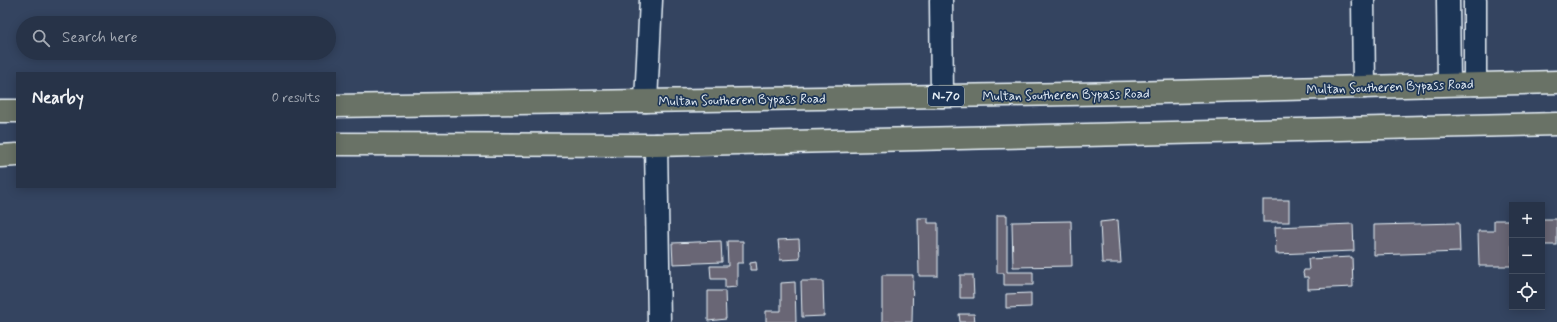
<!DOCTYPE html>
<meta charset="utf-8">
<style>
body{margin:0;font-family:Mynerve,sans-serif;background:#333f52;color:#f1f3f6}
.controls{position:absolute;right:12px;bottom:12px;display:grid;overflow:hidden;border-radius:0px;box-shadow:0 2px 10px #0003}
.controls button{width:36px;height:36px;display:grid;place-items:center;padding:0;border:0;border-bottom:1px solid #434e60;background:#273348;color:#f1f3f6;font:20px sans-serif}
.list{margin:0;padding:0;list-style:none}
h2{display:flex;justify-content:space-between;align-items:center;height:52px;margin:0;padding:0 16px;font-size:17px}
h2 small{font-size:13px;font-weight:400;color:#a4aab4}
.icon{flex:none;width:22px;height:22px;fill:none;stroke:currentColor;stroke-width:2;stroke-linecap:round;stroke-linejoin:round}
.map{position:relative;flex:none;width:1557px;height:322px;overflow:hidden}
.search{position:absolute;background:#273348;box-shadow:0 2px 10px #0003;left:16px;top:16px;width:320px;height:44px;display:flex;align-items:center;gap:10px;box-sizing:border-box;padding:0 14px;border-radius:22px;color:#a4aab4;font-size:15px}
.panel{position:absolute;background:#273348;box-shadow:0 2px 10px #0003;left:16px;top:72px;width:320px;height:116px;border-radius:0px}
.map>svg:first-child{display:block}
.building{fill:#696674;stroke:#e8f1f8}
.lines{fill:none;stroke-linecap:round;stroke-linejoin:round}
.minor-casing{stroke:#e8f1f8;stroke-width:25}
.highway-casing{stroke:#e8f1f8;stroke-width:25}
.minor{stroke:#1d3557;stroke-width:22}
.highway{stroke:#697266;stroke-width:22}
.labels{text-anchor:middle;stroke-width:3.5;stroke-linejoin:round;paint-order:stroke}
.shield{fill:#1d3557;stroke:#abb9c8;stroke-width:1}
.shield-label{font-size:12px;font-weight:bold;fill:#e8f1f8}
.street-label{font-size:13px;fill:#e8f1f8;stroke:#1d3557}
</style>
<div class="map">
<svg width="1557" height="322" viewBox="0 0 1557 322">
<rect width="100%" height="100%" fill="#344460"/>
<filter id="ink" filterUnits="userSpaceOnUse"><feTurbulence type="fractalNoise" baseFrequency=".025" numOctaves="2"/><feDisplacementMap in="SourceGraphic" scale="8" xChannelSelector="R" yChannelSelector="G"/><feConvolveMatrix kernelMatrix="1 2 1 2 8 2 1 2 1" color-interpolation-filters="sRGB"/></filter>
<g filter="url(#ink)">
<g class="building">
<rect x="1263" y="200" width="26" height="22"/>
<polygon points="997,215 1007,215 1007,272 1033,272 1033,285 1004,285 1004,273 997,273"/>
<polygon points="918,218 928,218 928,223 938,223 938,276 919,276"/>
<rect x="1542" y="219" width="15" height="26"/>
<polygon points="1118,220 1121,263 1102,263 1100,222"/>
<polygon points="1494,220 1512,220 1512,266 1479,266 1478,231 1494,231"/>
<polygon points="1071,221 1072,266 1013,267 1012,222"/>
<polygon points="1459,223 1460,252 1374,255 1374,225"/>
<polygon points="1353,224 1354,251 1276,254 1275,227"/>
<polygon points="799,239 800,259 780,260 778,240"/>
<polygon points="721,241 722,262 673,264 672,243"/>
<polygon points="727,241 743,241 743,263 737,263 737,287 725,288 725,279 711,279 710,266 728,266"/>
<polygon points="1352,257 1353,287 1308,289 1308,277 1304,277 1303,273 1304,270 1309,270 1308,259"/>
<polygon points="756,262 757,270 750,270 750,263"/>
<polygon points="882,275 913,275 912,322 882,322"/>
<polygon points="960,275 973,275 974,298 960,298"/>
<polygon points="801,281 823,281 824,316 802,317"/>
<polygon points="795,282 796,322 766,322 766,311 781,311 781,283"/>
<polygon points="708,291 725,291 726,319 708,321"/>
<polygon points="1031,293 1031,307 1006,308 1006,294"/>
<polygon points="959,314 974,314 975,322 960,322"/>
</g>
<g class="lines">
<defs>
<g id="minor">
<polyline points="941,0 942,96"/>
<polyline points="1363,0 1364,87"/>
<polyline points="1448,0 1449,84"/>
<polyline points="1475,84 1475,0"/>
<polyline points="646,101 651,0"/>
<polyline points="656,145 659,322"/>
</g>
<g id="highway">
<polyline points="335,106 1128,93 1557,82"/>
<polyline points="0,111 17,111"/>
<polyline points="335,144 656,145 1557,124"/>
<polyline points="0,156 17,155"/>
</g>
</defs>
<use href="#minor" class="minor-casing"/>
<use href="#highway" class="highway-casing"/>
<use href="#minor" class="minor"/>
<use href="#highway" class="highway"/>
</g>
</g>
<g class="labels">
<rect class="shield" x="928" y="86" width="36" height="20" rx="3"/>
<g class="shield-label">
<text x="946" y="100">N-70</text>
</g>
<g class="street-label">
<text transform="translate(1390 86) rotate(-2)" y="5">Multan Southeren Bypass Road</text>
<text transform="translate(1066 94) rotate(-1)" y="5">Multan Southeren Bypass Road</text>
<text transform="translate(742 99) rotate(-1)" y="5">Multan Southeren Bypass Road</text>
</g>
</g>
</svg>
<div class="controls">
<button>+</button>
<button>−</button>
<button><svg class="icon" aria-label="locate" viewBox="0 0 24 24"><circle cx="12" cy="12" r="6"/><path d="M12 2v4M12 18v4M2 12h4M18 12h4"/></svg></button>
</div>
<div class="search"><svg class="icon" aria-label="search" viewBox="0 0 24 24"><circle cx="10" cy="10" r="6"/><path d="M15 15l6 6"/></svg>Search here</div>
<section class="panel">
<h2>Nearby<small>0 results</small></h2>
<ul class="list">
</ul>
</section>
</div>
